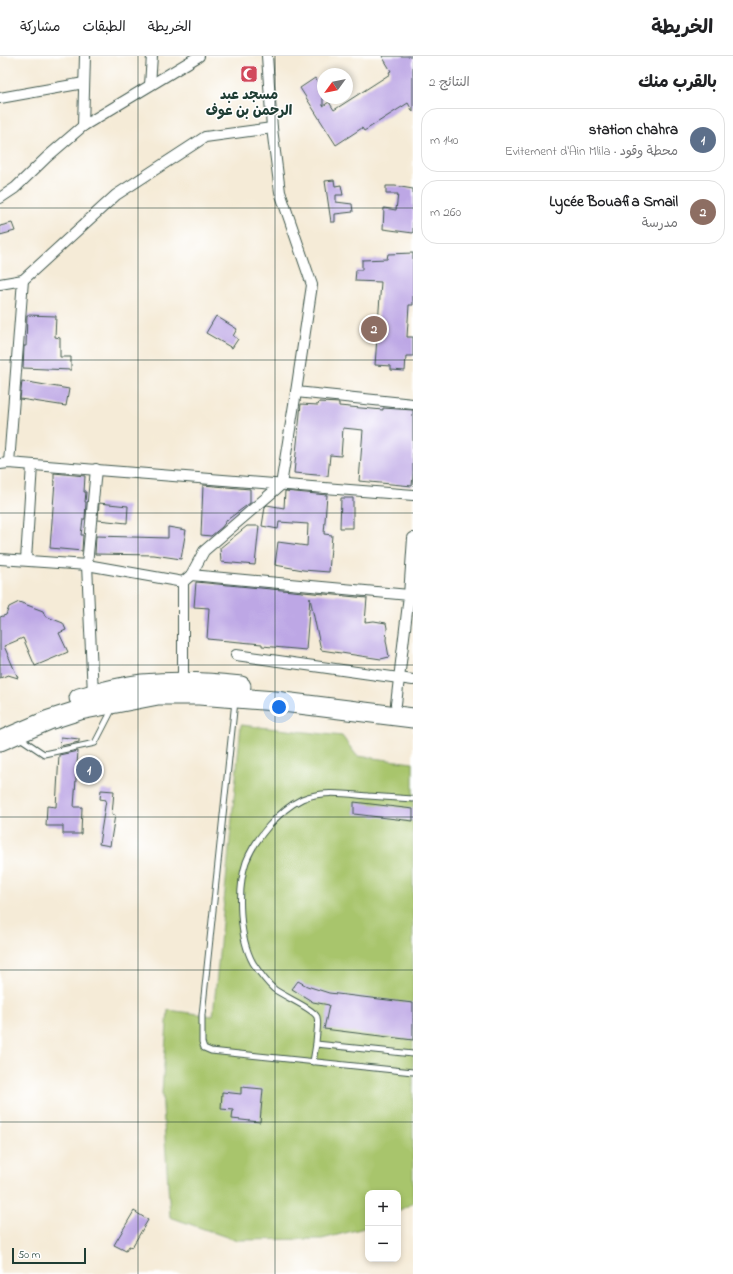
<!DOCTYPE html>
<html lang="ar">
<meta charset="utf-8">
<style>
body{margin:0;font-family:"Indie Flower","Playpen Sans Arabic",sans-serif;background:#f2f2f2;color:#202124;direction:rtl}
.controls{position:absolute;right:12px;bottom:12px;display:grid;overflow:hidden;border-radius:8px;box-shadow:0 2px 6px #0003}
.controls button{width:36px;height:36px;display:grid;place-items:center;padding:0;border:0;border-bottom:1px solid #e0e0e0;background:#fff;color:#202124;font:20px sans-serif}
.compass{position:absolute;left:317px;top:12px;width:36px;height:36px;border-radius:50%;background:#fff;box-shadow:0 2px 6px #0003;rotate:237deg}
.scale{position:absolute;left:12px;bottom:10px;width:74px;box-sizing:border-box;padding-left:4px;border:2px solid #1f3d34;border-top:0;font-size:11px;line-height:14px;white-space:nowrap;color:#1f3d34;-webkit-text-stroke:3px #fff;paint-order:stroke}
.you{position:absolute;left:279px;top:651px;width:14px;height:14px;margin:-10px;border:3px solid #fff;border-radius:50%;background:#1a73e8;box-shadow:0 0 0 6px #1a73e833}
.badge{display:grid;place-items:center;width:26px;height:26px;border-radius:50%;background:#0f766e;color:#fff;font-size:13px;font-weight:700}
.pin{position:absolute;translate:-50% -50%;border:2px solid #fff;box-shadow:0 1px 4px #0006}
.list{margin:0;padding:0;list-style:none}
h2{display:flex;justify-content:space-between;align-items:center;height:52px;margin:0;padding:0 16px;font-size:17px}
h2 small{font-size:13px;font-weight:400;color:#757577}
.list li{display:grid;grid-template-columns:26px 1fr auto;gap:12px;align-items:center;box-sizing:border-box;height:64px;margin:0 8px 8px;padding:0 8px;border:1px solid #e0e0e0;border-radius:16px}
.list b{display:block;font-size:15px;white-space:nowrap}
.list p{margin:0;font-size:13px;white-space:nowrap;color:#757577}
.list em{font-size:13px;font-style:normal;color:#757577}
.map{position:relative;flex:none;width:413px;height:1218px;overflow:hidden;direction:ltr}
header{display:flex;align-items:center;gap:24px;box-sizing:border-box;height:56px;padding:0 20px;background:#fff;border-bottom:1px solid #e0e0e0}
header strong{font-size:19px}
nav{display:flex;gap:22px;margin-inline-start:auto;font-size:14px}
main{display:flex}
aside{flex:1;background:#fff}
.map>svg:first-child{display:block}
.green{fill:#a8c56c;stroke:#648150}
.building{fill:#bda7e5}
.lines{fill:none;stroke-linecap:round;stroke-linejoin:round}
.lane-casing{stroke:#3f574c;stroke-width:7}
.street-casing{stroke:#3f574c;stroke-width:12}
.highway-casing{stroke:#3f574c;stroke-width:21}
.lane{stroke:#fff;stroke-width:5}
.street{stroke:#fff;stroke-width:10}
.highway{stroke:#fff;stroke-width:19}
.grid{fill:none;stroke:#1f3d34;stroke-width:1;stroke-opacity:0.55}
.labels{text-anchor:middle;stroke-width:3;stroke-linejoin:round;paint-order:stroke}
.poi-label{font-size:14px;font-weight:bold;fill:#1f3d34;stroke:#fff}
</style>
<header>
<strong>الخريطة</strong>
<nav><a>الخريطة</a><a>الطبقات</a><a>مشاركة</a></nav>
</header>
<main>
<aside>
<h2>بالقرب منك<small>النتائج: 2</small></h2>
<ul class="list">
<li><span class="badge" style="background:#5c6f8a">1</span><div><b>station chahra</b><p>محطة وقود · Evitement d'Ain Mlila</p></div><em>140 m</em></li>
<li><span class="badge" style="background:#8d6e63">2</span><div><b>Lycée Bouafia Smail</b><p>مدرسة</p></div><em>260 m</em></li>
</ul>
</aside>
<div class="map">
<svg width="413" height="1218" viewBox="0 0 413 1218">
<rect width="100%" height="100%" fill="#fff"/>
<filter id="ink" filterUnits="userSpaceOnUse"><feTurbulence type="fractalNoise" baseFrequency=".025" numOctaves="2"/><feDisplacementMap in="SourceGraphic" scale="8" xChannelSelector="R" yChannelSelector="G"/><feConvolveMatrix kernelMatrix="1 2 1 2 8 2 1 2 1" color-interpolation-filters="sRGB"/></filter>
<filter id="wash" filterUnits="userSpaceOnUse"><feTurbulence type="fractalNoise" baseFrequency=".012" numOctaves="4" result="noise"/><feDisplacementMap in="SourceGraphic" scale="16" xChannelSelector="R" yChannelSelector="G"/><feGaussianBlur stdDeviation="0.9" result="paint"/><feColorMatrix in="noise" values="0 0 0 0 0 0 0 0 0 0 0 0 0 0 0 0 0 1.4 0 .05"/><feComposite in="paint" operator="in"/></filter>
<g filter="url(#wash)">
<rect width="100%" height="100%" fill="#f5ebd7"/>
<polygon class="green" points="241,669 342,680 357,700 413,707 413,1147 398,1155 398,1137 368,1137 368,1171 322,1183 235,1184 170,1161 162,1036 168,954 213,960"/>
<g id="blocks">
<g class="building">
<polygon points="382,0 413,0 413,56 408,47 364,75 362,72 336,89 300,32 315,22 323,35 323,50 329,46 334,54 390,18 389,16 391,15"/>
<polygon points="334,124 335,130 341,129 343,139 336,139 336,146 352,148 353,156 335,158 335,166 331,166 325,125"/>
<polygon points="386,130 395,130 413,133 413,177 383,173 384,152 396,154 398,138 386,138"/>
<polygon points="12,167 15,175 0,179 0,170"/>
<polygon points="413,197 413,249 409,249 407,281 413,281 413,300 406,300 405,315 391,314 391,310 375,309 381,226 355,225 356,214 362,214 362,204 387,203 388,198"/>
<polygon points="27,259 56,260 55,281 60,282 60,301 71,301 71,314 23,312 24,290 26,290"/>
<polygon points="216,260 237,273 233,280 238,283 232,292 206,277"/>
<polygon points="22,325 69,333 66,350 20,343"/>
<polygon points="319,346 339,347 339,350 383,354 383,352 413,354 413,417 412,430 359,425 363,374 343,372 341,400 330,399 328,420 294,417 301,348 318,349"/>
<polygon points="54,417 85,420 84,436 86,436 85,446 86,446 85,463 83,463 81,479 83,479 82,495 50,492 55,425 54,425"/>
<polygon points="203,429 250,433 250,447 227,464 222,471 211,480 201,479"/>
<polygon points="285,435 327,439 324,478 332,479 329,516 303,514 275,509 278,486 307,490 308,468 279,466 278,473 262,470 265,451 267,449 284,452"/>
<polygon points="341,442 353,442 353,472 340,472"/>
<polygon points="99,447 128,450 127,467 98,464"/>
<polygon points="247,470 259,470 255,509 221,506 220,492"/>
<polygon points="168,471 186,474 181,503 154,499 95,498 96,480 168,482"/>
<polygon points="196,526 367,542 365,566 374,565 386,567 387,572 386,584 389,601 381,603 321,594 310,542 306,594 262,590 262,588 207,583 209,552 194,551"/>
<polygon points="19,546 43,555 45,560 63,567 66,574 59,577 68,596 35,610 23,582 4,590 18,622 8,619 0,622 0,561 6,559 9,551"/>
<polygon points="61,681 79,683 79,686 60,690"/>
<polygon points="78,695 74,751 82,751 81,778 63,778 63,770 46,770 47,750 56,751 59,699"/>
<polygon points="101,734 114,735 112,759 115,759 110,790 99,788 106,744 100,743"/>
<polygon points="354,746 413,753 413,765 354,758"/>
<polygon points="298,925 307,930 329,937 413,947 413,984 324,973 329,949 313,946 292,933"/>
<polygon points="241,1031 263,1033 260,1066 232,1063 233,1054 221,1053 222,1036 241,1038"/>
<polygon points="134,1155 148,1164 132,1191 129,1190 126,1195 114,1189"/>
</g>
</g>
</g>
<g filter="url(#ink)">
<use href="#blocks" fill-opacity="0" stroke="#3f574c" stroke-width="1"/>
<g class="lines">
<defs>
<g id="lane">
<polyline points="235,645 202,959 202,986 204,992 211,995 413,1016"/>
<polyline points="20,682 44,698 95,687 113,652"/>
<path d="M413 743C398 742 383 741 368 740 346 738 322 734 302 743 279 754 255 783 246 806 237 833 239 882 253 907 259 916 266 926 274 933 283 940 314 953 317 961 319 969 316 980 316 988L413 998"/>
<polyline points="313,1006 316,988"/>
</g>
<g id="street">
<polyline points="150,29 152,0"/>
<polyline points="0,42 84,27"/>
<polyline points="83,70 85,0"/>
<polyline points="0,142 15,132 47,101 83,70 199,0"/>
<polyline points="23,224 116,139 205,81 272,72"/>
<polyline points="0,228 23,224 9,407"/>
<polyline points="296,336 413,348"/>
<polyline points="0,408 9,407 413,439"/>
<polyline points="0,503 87,509 183,526"/>
<polyline points="26,504 32,409"/>
<polyline points="191,519 409,539 396,648"/>
<polyline points="409,539 413,482"/>
<polyline points="236,599 413,624"/>
<polyline points="183,626 183,526 191,519 204,495 281,429 296,336 312,229 280,136 272,72 267,0"/>
<polyline points="93,638 87,509 96,413"/>
</g>
<g id="highway">
<path d="M79 642C100 636 121 631 142 628 175 625 208 626 241 630"/>
<polyline points="0,685 49,664 80,654 158,639 199,639 275,645 413,662"/>
</g>
</defs>
<use href="#lane" class="lane-casing"/>
<use href="#street" class="street-casing"/>
<use href="#highway" class="highway-casing"/>
<use href="#lane" class="lane"/>
<use href="#street" class="street"/>
<use href="#highway" class="highway"/>
</g>
</g>
<path class="grid" d="M138 0V1218M275 0V1218M0 152H413M0 304H413M0 457H413M0 609H413M0 761H413M0 914H413M0 1066H413"/>
<defs>
<symbol id="mosque-square" viewBox="-11 -11 22 22"><rect x="-9" y="-9" width="18" height="18" rx="4" fill="#d1495b" stroke="#fff"/><path d="M3.5-4.9A6 6 0 1 0 3.5 4.9A5 5 0 1 1 3.5-4.9Z" fill="#fff"/></symbol>
</defs>
<g fill-rule="evenodd">
<use href="#mosque-square" x="239" y="8" width="20" height="20"/>
</g>
<g class="labels">
<g class="poi-label">
<text x="249" y="43">مسجد عبد<tspan x="249" dy="16">الرحمن بن عوف</tspan></text>
</g>
</g>
</svg>
<div class="controls">
<button>+</button>
<button>−</button>
</div>
<svg class="compass" viewBox="-18 -18 36 36"><path d="M0-13l5 13h-10z" fill="#e53935"/><path d="M0 13l5-13h-10z" fill="#757577"/></svg>
<div class="scale">50 m</div>
<div class="you"></div>
<div class="pin badge" style="left:89px;top:714px;background:#5c6f8a">1</div>
<div class="pin badge" style="left:374px;top:273px;background:#8d6e63">2</div>
</div>
</main>
